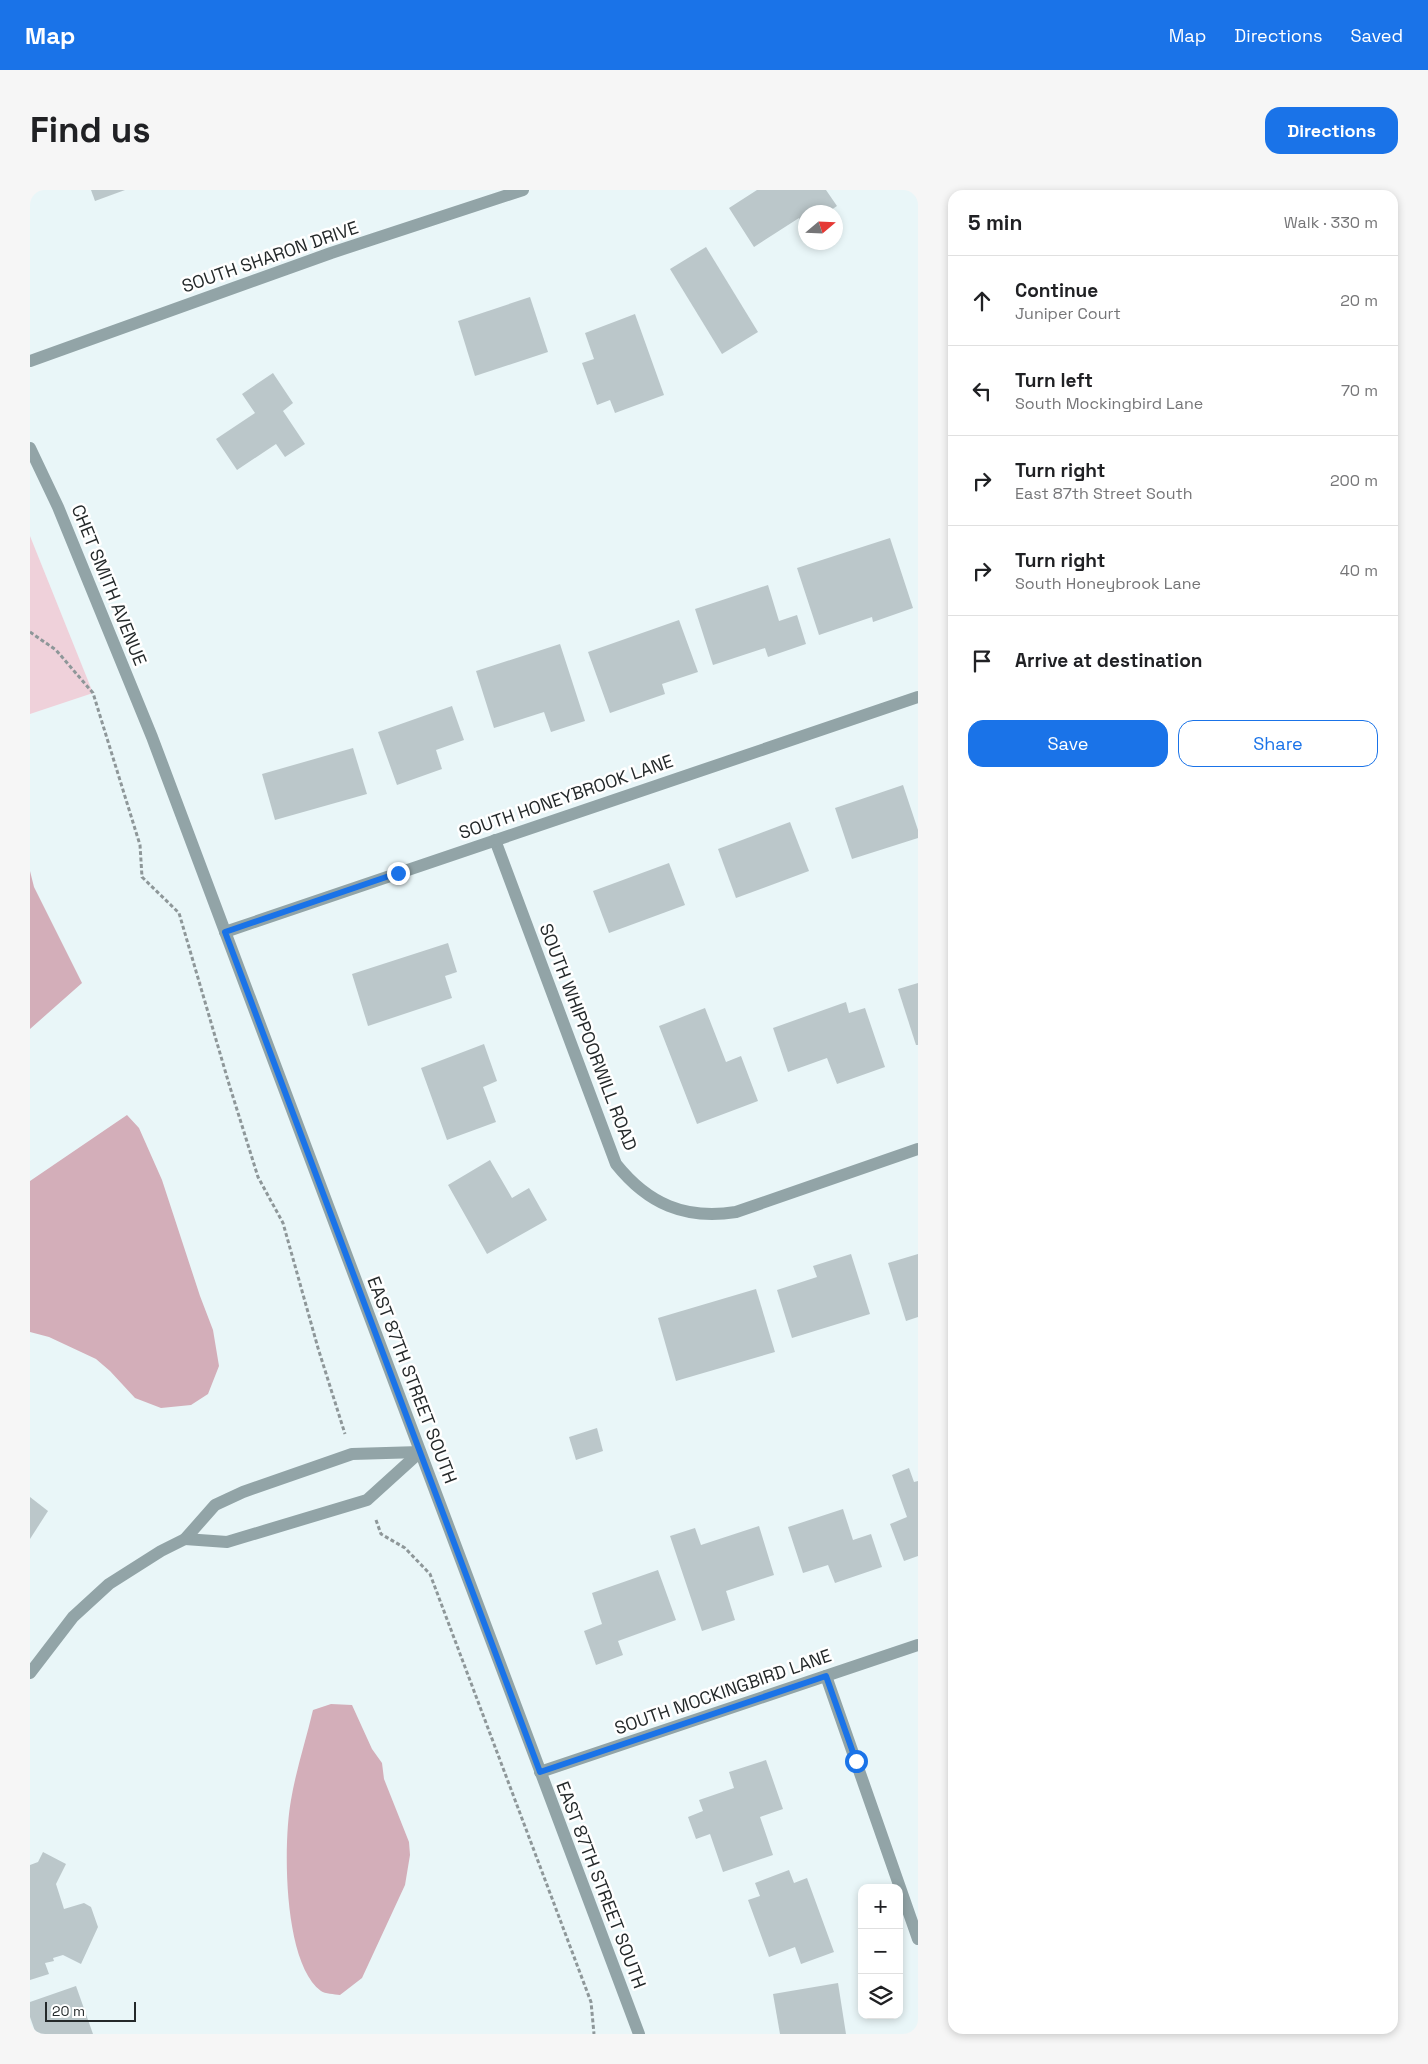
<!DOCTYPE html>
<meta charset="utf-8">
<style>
body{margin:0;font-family:"Space Grotesk",sans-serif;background:#f6f6f6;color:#202124}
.controls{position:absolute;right:15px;bottom:15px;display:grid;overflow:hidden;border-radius:10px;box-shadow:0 2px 8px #0003}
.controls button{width:45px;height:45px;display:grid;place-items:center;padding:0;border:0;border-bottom:1px solid #e0e0e0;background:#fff;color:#202124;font:25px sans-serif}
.compass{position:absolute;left:768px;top:15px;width:45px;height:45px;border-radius:50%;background:#fff;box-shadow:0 2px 8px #0003;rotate:71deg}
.scale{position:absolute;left:15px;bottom:12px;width:91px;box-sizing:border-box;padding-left:5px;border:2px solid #24292a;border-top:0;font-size:14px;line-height:18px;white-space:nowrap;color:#24292a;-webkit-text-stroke:4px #fff;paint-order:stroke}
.stop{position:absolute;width:15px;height:15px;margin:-11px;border:4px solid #1a73e8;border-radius:50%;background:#fff}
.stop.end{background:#1a73e8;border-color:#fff;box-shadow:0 1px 5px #0008}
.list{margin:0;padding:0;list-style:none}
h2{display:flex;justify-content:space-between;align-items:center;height:65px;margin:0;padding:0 20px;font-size:21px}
h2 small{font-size:16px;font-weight:400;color:#757577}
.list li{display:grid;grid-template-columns:32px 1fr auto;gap:15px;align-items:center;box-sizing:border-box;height:90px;padding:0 20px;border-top:1px solid #e0e0e0}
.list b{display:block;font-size:19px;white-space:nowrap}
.list p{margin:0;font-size:16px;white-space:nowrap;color:#757577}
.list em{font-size:16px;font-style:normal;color:#757577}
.actions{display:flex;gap:10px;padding:15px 20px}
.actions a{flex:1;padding:11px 0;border:1px solid #1a73e8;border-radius:15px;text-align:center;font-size:18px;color:#1a73e8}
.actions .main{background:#1a73e8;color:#fff}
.icon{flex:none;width:28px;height:28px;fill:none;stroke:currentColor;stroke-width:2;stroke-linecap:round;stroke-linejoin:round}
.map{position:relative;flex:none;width:888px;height:1844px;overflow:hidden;border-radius:15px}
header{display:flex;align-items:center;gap:30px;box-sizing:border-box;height:70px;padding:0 25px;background:#1a73e8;color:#fff}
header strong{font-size:24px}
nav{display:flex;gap:28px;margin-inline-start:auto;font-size:18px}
.intro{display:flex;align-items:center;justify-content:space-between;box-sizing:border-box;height:120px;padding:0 30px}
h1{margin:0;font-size:35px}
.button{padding:12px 22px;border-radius:15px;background:#1a73e8;color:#fff;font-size:18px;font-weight:700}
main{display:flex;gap:30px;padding:0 30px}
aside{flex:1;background:#fff;border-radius:15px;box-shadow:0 2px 8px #0003}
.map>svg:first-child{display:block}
.green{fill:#efd1da}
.water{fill:#d3aeb9}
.building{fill:#bbc7ca}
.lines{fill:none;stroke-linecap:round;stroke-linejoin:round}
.path{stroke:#8e9799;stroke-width:3;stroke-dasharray:4 2.5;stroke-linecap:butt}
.minor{stroke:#92a4a7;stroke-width:12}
.route{stroke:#1a73e8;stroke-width:6}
.labels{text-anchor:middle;stroke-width:5;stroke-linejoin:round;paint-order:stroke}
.street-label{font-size:18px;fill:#24292a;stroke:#fff}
</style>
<header>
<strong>Map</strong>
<nav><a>Map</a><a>Directions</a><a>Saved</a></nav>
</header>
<div class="intro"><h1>Find us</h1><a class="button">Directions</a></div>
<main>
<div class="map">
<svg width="888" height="1844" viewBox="0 0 888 1844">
<rect width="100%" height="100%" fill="#e9f6f8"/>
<polygon class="green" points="0,346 63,503 0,524"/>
<g class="water">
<polygon points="0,681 4,697 52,793 0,839"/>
<polygon points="97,925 109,938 132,990 170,1106 183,1140 189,1176 178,1204 161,1215 131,1218 105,1208 80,1181 66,1169 19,1147 0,1142 0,991"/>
<path d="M301 1514 322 1515 342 1559 352 1573 354 1589 379 1652 380 1665 375 1695 332 1788 310 1805C304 1804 295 1804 291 1801 253 1773 253 1653 261 1610 266 1580 276 1550 283 1520Z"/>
</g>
<g class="building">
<polygon points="61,0 95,0 65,11"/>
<polygon points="727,0 796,0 807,16 798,22 776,22 776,38 769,28 724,57 699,18"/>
<polygon points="676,57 728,142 692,164 640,79"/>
<polygon points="500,107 518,162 445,186 428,131"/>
<polygon points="605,124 634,205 585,223 580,210 567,215 552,173 564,169 555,143"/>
<polygon points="243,183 263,213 253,221 275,254 255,267 246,254 207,280 186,249 225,223 212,204"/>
<polygon points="860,348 883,418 843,432 842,427 789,445 767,378"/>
<polygon points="738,395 749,431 767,425 776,454 738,467 735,458 683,475 665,419"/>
<polygon points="649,430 668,482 632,494 635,504 580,523 558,462"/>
<polygon points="530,454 555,531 521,542 514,522 464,538 446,481"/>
<polygon points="422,516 434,550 406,560 412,579 367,595 348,542"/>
<polygon points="323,558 337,604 245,630 232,584"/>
<polygon points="873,595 888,640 888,648 822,669 805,618"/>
<polygon points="760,632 779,681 706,708 688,659"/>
<polygon points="639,673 655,715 579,743 563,701"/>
<polygon points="418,753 427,782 415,786 422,808 338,836 322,784"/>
<polygon points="888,793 888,855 886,855 868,799"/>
<polygon points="816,812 819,823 835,818 855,877 807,894 797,868 758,882 743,838"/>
<polygon points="675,818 696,872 711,866 728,911 667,934 629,836"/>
<polygon points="454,854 467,891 453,897 466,932 417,950 391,878"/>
<polygon points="460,970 482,1008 499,998 517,1030 457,1064 418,995"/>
<polygon points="821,1064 840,1124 762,1148 747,1100 787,1087 783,1076"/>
<polygon points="888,1064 888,1127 876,1131 858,1073"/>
<polygon points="726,1099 745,1162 646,1191 628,1128"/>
<polygon points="567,1238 573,1261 546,1270 539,1247"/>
<polygon points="879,1278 884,1292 888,1291 888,1366 874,1371 860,1334 877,1327 862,1285"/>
<polygon points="0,1307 18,1321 0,1349"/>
<polygon points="813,1319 823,1350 841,1344 852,1377 805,1393 798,1375 773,1383 758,1337"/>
<polygon points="729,1336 744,1385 696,1401 705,1430 672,1441 640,1346 665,1338 671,1355"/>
<polygon points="628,1380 646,1430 588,1451 593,1465 566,1475 554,1441 572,1434 562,1403"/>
<polygon points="736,1570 753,1619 730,1627 743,1665 693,1682 680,1644 666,1649 658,1627 673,1621 669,1610 704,1598 699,1582"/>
<polygon points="13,1662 36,1674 26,1694 34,1719 54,1713 61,1717 68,1737 51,1774 33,1765 23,1768 24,1771 15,1773 19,1784 0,1790 0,1675 8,1672"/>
<polygon points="759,1680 764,1693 777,1688 804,1762 771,1774 765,1757 739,1767 718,1710 730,1706 725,1693"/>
<polygon points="808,1793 816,1844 750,1844 743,1804"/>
<polygon points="46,1796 63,1844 6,1844 0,1827 0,1812"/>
</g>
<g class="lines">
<g class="path">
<polyline points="0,442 26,460 63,503 110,655 112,687 149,723 199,894 228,987 253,1033 288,1158 315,1244"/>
<polyline points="346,1330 351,1344 375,1358 400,1384 561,1812 564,1844"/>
</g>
<g class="minor">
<polyline points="0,171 301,63 493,0"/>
<polyline points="0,258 28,317 122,547 609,1844"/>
<path d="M465 650 586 974C618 1014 655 1030 706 1022L888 959"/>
<polyline points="195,742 888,507"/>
<polyline points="155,1349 197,1352 337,1310 390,1262"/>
<polyline points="0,1483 43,1427 79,1394 131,1361 155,1349 185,1315 213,1302 322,1264 390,1262"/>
<polyline points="796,1486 888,1749"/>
<polyline points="510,1582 888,1455"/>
</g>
</g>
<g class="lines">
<polyline class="route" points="368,683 195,742 510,1582 796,1486 826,1571"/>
</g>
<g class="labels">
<g class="street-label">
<text transform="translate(240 67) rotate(-19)" y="6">SOUTH SHARON DRIVE</text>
<text transform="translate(79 395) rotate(68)" y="6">CHET SMITH AVENUE</text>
<text transform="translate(536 607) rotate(-19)" y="6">SOUTH HONEYBROOK LANE</text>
<text transform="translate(558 847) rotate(69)" y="6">SOUTH WHIPPOORWILL ROAD</text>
<text transform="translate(382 1190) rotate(69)" y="6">EAST 87TH STREET SOUTH</text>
<text transform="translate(693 1502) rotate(-19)" y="6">SOUTH MOCKINGBIRD LANE</text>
<text transform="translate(571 1695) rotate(69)" y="6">EAST 87TH STREET SOUTH</text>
</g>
</g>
</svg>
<div class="controls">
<button>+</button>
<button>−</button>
<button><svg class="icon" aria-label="layers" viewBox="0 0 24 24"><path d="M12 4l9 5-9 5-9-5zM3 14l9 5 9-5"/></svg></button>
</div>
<svg class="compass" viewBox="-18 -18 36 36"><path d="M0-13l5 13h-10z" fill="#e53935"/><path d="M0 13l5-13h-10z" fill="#757577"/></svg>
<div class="scale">20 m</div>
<div class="stop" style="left:826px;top:1571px"></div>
<div class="stop end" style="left:368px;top:683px"></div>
</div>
<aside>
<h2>5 min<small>Walk · 330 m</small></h2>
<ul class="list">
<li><svg class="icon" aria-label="ahead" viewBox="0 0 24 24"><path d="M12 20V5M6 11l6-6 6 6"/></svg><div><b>Continue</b><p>Juniper Court</p></div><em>20 m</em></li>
<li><svg class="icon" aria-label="left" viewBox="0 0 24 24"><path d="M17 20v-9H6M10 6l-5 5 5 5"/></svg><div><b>Turn left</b><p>South Mockingbird Lane</p></div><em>70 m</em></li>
<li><svg class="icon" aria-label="right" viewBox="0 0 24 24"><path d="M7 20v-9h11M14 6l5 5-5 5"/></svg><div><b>Turn right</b><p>East 87th Street South</p></div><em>200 m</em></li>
<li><svg class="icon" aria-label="right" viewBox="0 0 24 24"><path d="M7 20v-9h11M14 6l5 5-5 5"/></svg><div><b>Turn right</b><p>South Honeybrook Lane</p></div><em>40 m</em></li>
<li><svg class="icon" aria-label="arrive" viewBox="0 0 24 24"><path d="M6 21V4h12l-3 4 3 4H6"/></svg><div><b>Arrive at destination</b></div></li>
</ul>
<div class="actions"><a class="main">Save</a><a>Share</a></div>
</aside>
</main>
